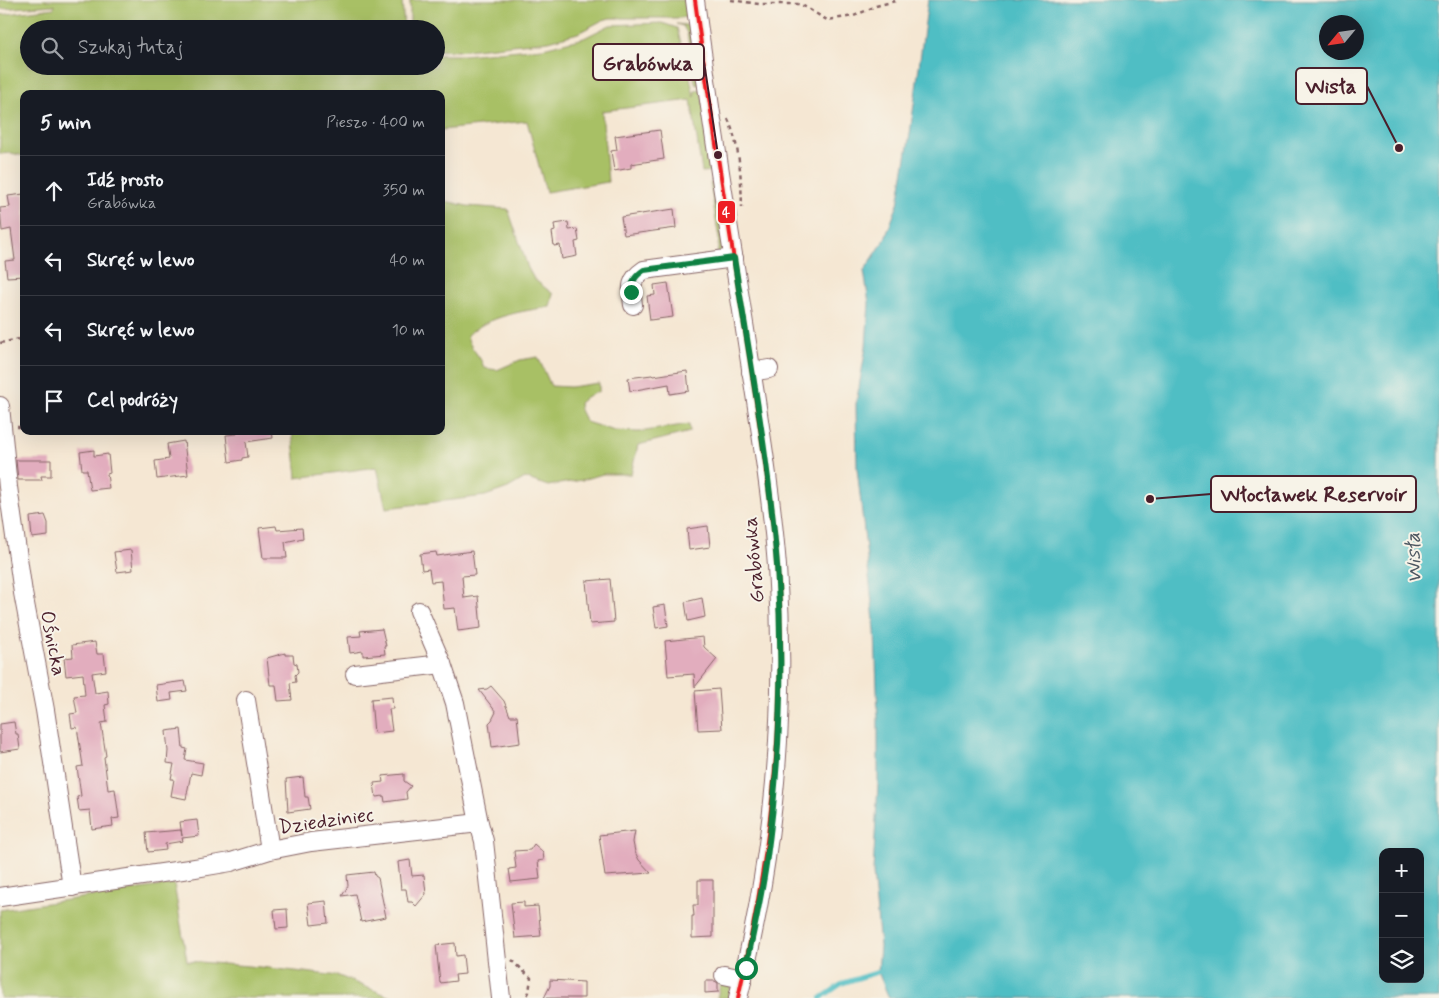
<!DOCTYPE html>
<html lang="pl">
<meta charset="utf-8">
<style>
body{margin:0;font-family:Mynerve,sans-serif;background:#20242c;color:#f1f3f6}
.controls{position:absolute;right:15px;bottom:15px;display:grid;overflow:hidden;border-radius:10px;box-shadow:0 5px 20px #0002}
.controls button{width:45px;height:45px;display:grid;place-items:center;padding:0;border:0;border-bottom:1px solid #363941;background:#171b24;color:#f1f3f6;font:25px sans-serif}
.compass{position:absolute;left:1319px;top:15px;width:45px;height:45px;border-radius:50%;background:#171b24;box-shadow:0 5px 20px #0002;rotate:241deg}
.stop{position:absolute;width:15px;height:15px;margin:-11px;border:4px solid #0b8043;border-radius:50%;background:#fff}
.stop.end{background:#0b8043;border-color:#fff;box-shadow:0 1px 5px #0008}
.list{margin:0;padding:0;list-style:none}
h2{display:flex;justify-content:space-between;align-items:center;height:65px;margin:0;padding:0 20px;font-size:21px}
h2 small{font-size:16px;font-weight:400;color:#9ea1a6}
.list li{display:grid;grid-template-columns:32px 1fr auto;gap:15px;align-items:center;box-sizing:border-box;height:70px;padding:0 20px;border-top:1px solid #363941}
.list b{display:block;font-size:19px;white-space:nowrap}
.list p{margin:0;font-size:16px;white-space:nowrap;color:#9ea1a6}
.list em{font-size:16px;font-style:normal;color:#9ea1a6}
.icon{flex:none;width:28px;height:28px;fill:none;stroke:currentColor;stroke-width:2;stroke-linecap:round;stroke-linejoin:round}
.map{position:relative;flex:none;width:1439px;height:998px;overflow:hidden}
.search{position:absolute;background:#171b24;box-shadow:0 5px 20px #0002;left:20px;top:20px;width:425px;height:55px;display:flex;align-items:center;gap:12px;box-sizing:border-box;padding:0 18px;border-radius:28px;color:#9ea1a6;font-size:19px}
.panel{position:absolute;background:#171b24;box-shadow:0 5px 20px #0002;left:20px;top:90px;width:425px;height:345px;border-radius:10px}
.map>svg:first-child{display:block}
.green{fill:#a8c065;stroke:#797048}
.water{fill:#4fbec4;stroke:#4c6e78;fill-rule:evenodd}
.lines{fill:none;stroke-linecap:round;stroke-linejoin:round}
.stream{stroke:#4fbec4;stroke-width:4.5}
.building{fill:#e2adbe}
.minor-casing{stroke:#866566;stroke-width:20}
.path{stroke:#866566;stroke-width:2.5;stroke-dasharray:4 4;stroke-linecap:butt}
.minor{stroke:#fff;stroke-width:18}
.bus-1-casing{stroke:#f7f3e8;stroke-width:8}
.bus-1{stroke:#ee1f23;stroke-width:4}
.route{stroke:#0b8043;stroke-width:6}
.labels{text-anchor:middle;stroke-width:4;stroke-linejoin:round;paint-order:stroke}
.street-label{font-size:20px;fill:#4a1f2b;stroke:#f7f3e8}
.water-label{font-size:21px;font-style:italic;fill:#4c5761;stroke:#f7f3e8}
.leader{fill:none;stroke:#4a1f2b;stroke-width:2}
.callout-dot{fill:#4a1f2b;stroke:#f7f3e8;stroke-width:2}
.callout{fill:#f7f3e8;stroke:#4a1f2b;stroke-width:2}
.callout-label{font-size:21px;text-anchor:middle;font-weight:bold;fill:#4a1f2b}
.line-badge{stroke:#f7f3e8;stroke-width:2}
.badge-label{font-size:14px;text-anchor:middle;font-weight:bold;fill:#fff}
</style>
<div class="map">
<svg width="1439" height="998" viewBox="0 0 1439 998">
<rect width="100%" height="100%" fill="#f7f3e8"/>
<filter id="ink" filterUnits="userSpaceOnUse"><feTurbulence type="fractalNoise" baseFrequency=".02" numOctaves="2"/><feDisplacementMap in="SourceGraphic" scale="10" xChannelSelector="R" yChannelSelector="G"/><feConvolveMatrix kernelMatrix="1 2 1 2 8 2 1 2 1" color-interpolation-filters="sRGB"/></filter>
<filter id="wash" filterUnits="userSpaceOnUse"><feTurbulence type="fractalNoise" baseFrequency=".0096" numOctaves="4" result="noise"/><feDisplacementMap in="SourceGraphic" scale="20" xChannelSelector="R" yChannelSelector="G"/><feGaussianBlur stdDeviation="1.12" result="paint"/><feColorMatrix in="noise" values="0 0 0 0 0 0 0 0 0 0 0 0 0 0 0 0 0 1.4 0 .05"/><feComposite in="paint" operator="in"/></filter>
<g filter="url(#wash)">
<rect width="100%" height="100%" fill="#f5e7d3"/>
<g class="green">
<polygon points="0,0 402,0 404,29 29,29 29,66 436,66 436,55 463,55 543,48 584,38 610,25 662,23 677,28 689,72 694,97 695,91 701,89 713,171 702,172 691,100 602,111 608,182 546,192 527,121 441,130 441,94 24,94 24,156 11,153 0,154 0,15 54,8 55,5 0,9"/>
<polygon points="410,0 687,0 689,10 686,17 680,18 610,18 603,20 578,33 549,41 457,51 436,50 436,29 410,29"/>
<polygon points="676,24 686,25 689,27 700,84 696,85 694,78 687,33 683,26"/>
<polygon points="710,183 715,184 725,255 717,256 719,239"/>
<path d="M441 200 467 206 508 209 528 268 534 279 553 294 550 307C521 311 490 316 467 335 470 351 480 353 484 368L497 370 520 360 538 357 551 386 570 387 599 383V391L586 397 579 403 580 410 586 422 615 431 639 432 689 424 690 432 638 445 631 474H603L582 480 548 486 525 478 508 488 485 496 386 508 377 467 296 478 297 477 292 431H441Z"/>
<polygon points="174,884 187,961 260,967 339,976 393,998 0,998 0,910"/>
<polygon points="722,978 732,981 728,998 717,998"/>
</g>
<path class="water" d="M928 0H1439V998H889L878 972 880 946 873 872 878 784V719L875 630 857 468 856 404 866 347 869 303 864 271 884 241 898 204 910 134ZM1326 22H1356V52H1326ZM1383 852H1420V979H1383Z"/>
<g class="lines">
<polyline class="stream" points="821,998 843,983 878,972"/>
</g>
<g id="blocks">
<g class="building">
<polygon points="660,130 664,159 631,164 631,168 614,171 611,151 617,150 615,136"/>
<polygon points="24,194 24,276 7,277 5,261 15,260 11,229 2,231 0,208 10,207 8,196"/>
<polygon points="674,209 676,228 624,235 621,217"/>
<polygon points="568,222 569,230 577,229 579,241 575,242 577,256 562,259 560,245 554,246 552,232 555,231 554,224"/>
<polygon points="668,283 673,317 650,320 647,296 655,295 654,285"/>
<polygon points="687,371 689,391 670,394 669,384 630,391 628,378 652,375 653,376"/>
<polygon points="237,431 272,431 273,438 246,442 248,457 242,458 242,460 229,462 226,435 237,434"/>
<polygon points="184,441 188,475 157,479 155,461 169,459 167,444"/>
<polygon points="94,450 94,456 108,454 110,473 107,474 109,488 90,490 87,470 82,470 80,452"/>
<polygon points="16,460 51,460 51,476 41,476 42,480 18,480"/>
<polygon points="45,515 48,523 48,536 32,538 30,517"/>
<polygon points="276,526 277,530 302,528 303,538 285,542 287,558 263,558 259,528"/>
<polygon points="708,526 710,547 689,550 687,529"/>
<polygon points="131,550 133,570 117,572 114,552"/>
<polygon points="472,551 475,575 462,576 464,598 478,596 481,628 458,631 455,608 444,609 441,581 431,582 429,569 422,570 420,554 436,552 437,556"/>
<polygon points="610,579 614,622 590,624 586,581"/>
<polygon points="702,598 705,617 688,621 685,602"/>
<polygon points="665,605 668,626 656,628 653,607"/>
<polygon points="382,629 386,646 384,646 385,654 363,656 363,651 350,653 348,637 361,636 360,631"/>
<polygon points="703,637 704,647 717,659 695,687 694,674 668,676 665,641"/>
<polygon points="95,642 97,654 104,654 106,671 92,673 95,693 108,691 109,704 105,705 107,722 101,723 106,756 104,757 108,790 115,789 119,818 112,819 113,826 92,829 90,810 79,811 77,797 81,796 77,767 83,766 77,727 72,728 70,714 77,713 74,696 85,695 83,674 66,676 64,658 73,657 72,645"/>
<polygon points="285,653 285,655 293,655 294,663 297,664 298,672 295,675 296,682 290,683 292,700 278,701 276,685 270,685 267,658"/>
<polygon points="185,681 187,691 171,693 172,700 158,702 156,685"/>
<polygon points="491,686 504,701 510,716 517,716 520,743 492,747 489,723 492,720 496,712 479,690 487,689"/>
<polygon points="719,689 722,729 698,730 695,691"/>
<polygon points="392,697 393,709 389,709 392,731 374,733 371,699"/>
<polygon points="14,722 16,734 18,734 20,749 0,752 0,724"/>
<polygon points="181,729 183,748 187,749 185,760 203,763 201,775 191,773 186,799 171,796 174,779 171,779 174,764 167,763 168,751 166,731"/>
<polygon points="404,774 404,781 411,786 406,792 407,799 385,802 384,796 376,797 374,783 383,782 382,776"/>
<polygon points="303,777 305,797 308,797 310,809 288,812 286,779"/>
<polygon points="197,820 199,836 182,838 183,841 165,844 166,850 148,852 146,833 181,830 182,836 180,822"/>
<polygon points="635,831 633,842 635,852 639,860 651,873 605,876 599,835"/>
<polygon points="534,844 543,852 544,860 538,861 540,879 511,882 509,869 516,868 514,851 530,850"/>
<polygon points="410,860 412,876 424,875 426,894 416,906 412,902 408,902 406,889 401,889 398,862"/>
<polygon points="374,872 375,876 378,878 386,917 361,922 355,894 342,896 348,886 347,875"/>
<polygon points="698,880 713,880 713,937 692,938 692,916 694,916 693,905 698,905"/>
<polygon points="326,901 328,923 311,925 308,903"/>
<polygon points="524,902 524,907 538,906 541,936 515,938 511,903"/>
<polygon points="287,909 288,928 276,929 274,910"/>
<polygon points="455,943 456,956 463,955 465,974 455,975 456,981 440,983 436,945"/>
<polygon points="550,980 584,982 584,998 544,998 550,986"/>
<polygon points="705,981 715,981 718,983 718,992 705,993"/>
</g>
</g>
</g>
<g filter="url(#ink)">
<use href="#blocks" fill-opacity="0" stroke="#866566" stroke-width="1"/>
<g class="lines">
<defs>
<g id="minor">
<path d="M695 0C711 126 733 250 752 375 762 439 772 502 777 566 787 711 774 857 738 998"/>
<path d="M633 305C631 288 629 280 644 270L734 258"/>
<polyline points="751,372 769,369"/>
<polyline points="0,406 8,487 23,593 45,710 72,887"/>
<polyline points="419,611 442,664 455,703 479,823 484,841 501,998"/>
<polyline points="355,674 442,664"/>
<polyline points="246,700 270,850"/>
<polyline points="0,897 189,869 231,862 270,850 311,842 479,823"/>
<polyline points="724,975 743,979"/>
</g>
</defs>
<use href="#minor" class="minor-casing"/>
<g class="path">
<polyline points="731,0 759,4 800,4 827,20 854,16 876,6 899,0"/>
<path d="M728 119C740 146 741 177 742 207"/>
<polyline points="0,343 24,338"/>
<polyline points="17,427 24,427"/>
<polyline points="512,960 531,978 529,992 526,998"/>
</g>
<use href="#minor" class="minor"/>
<defs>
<path id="bus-1" d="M695 0C711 120 731 240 750 360 763 447 778 534 780 622 783 749 767 874 738 998"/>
</defs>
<use href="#bus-1" class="bus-1-casing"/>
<use href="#bus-1" class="bus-1"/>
</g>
</g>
<g class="lines" filter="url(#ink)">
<path class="route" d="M631 292C632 281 635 276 644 270L734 258C750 360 769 462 777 565 784 664 780 765 766 864 761 899 753 933 746 968"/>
</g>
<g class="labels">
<g class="street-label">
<text transform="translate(753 560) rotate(-95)" y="7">Grabówka</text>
<text transform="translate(54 643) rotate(79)" y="7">Ośnicka</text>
<text transform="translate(326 820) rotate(-8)" y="7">Dziedziniec</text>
</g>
<g class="water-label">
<text transform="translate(1413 558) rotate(-92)" y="7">Wisła</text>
</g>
</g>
<path class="leader" d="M718 155L704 62M1399 148L1367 86M1150 499L1211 494"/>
<g class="callout-dot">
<circle cx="718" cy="155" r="5"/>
<circle cx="1399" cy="148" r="5"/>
<circle cx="1150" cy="499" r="5"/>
</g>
<g class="callout">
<rect x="593" y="44" width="111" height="36" rx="5"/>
<rect x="1296" y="68" width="71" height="36" rx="5"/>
<rect x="1211" y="476" width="205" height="36" rx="5"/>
</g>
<g class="callout-label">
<text x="648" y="70">Grabówka</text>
<text x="1331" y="93">Wisła</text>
<text x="1314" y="501">Włocławek Reservoir</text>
</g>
<rect class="line-badge" x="717" y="200" width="19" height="24" rx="5" fill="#ee1f23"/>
<g class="badge-label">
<text x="726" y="217">4</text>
</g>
</svg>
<div class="controls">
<button>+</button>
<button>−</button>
<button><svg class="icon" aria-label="layers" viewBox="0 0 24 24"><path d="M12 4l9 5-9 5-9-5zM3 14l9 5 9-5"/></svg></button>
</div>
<svg class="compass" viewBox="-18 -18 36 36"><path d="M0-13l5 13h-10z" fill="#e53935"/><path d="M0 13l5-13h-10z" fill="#9ea1a6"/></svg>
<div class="stop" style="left:746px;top:968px"></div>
<div class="stop end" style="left:631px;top:292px"></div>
<div class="search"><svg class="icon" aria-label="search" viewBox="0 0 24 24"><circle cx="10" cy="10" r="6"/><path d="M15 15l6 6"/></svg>Szukaj tutaj</div>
<section class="panel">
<h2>5 min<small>Pieszo · 400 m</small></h2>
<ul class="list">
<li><svg class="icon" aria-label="ahead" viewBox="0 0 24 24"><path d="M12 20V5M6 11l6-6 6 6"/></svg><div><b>Idź prosto</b><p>Grabówka</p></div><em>350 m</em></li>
<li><svg class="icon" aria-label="left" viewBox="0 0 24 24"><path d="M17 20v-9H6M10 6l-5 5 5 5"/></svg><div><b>Skręć w lewo</b></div><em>40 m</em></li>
<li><svg class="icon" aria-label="left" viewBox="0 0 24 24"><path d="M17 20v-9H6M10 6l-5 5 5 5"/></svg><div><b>Skręć w lewo</b></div><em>10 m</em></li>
<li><svg class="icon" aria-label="arrive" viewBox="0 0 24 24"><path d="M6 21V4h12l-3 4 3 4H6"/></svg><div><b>Cel podróży</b></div></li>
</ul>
</section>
</div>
